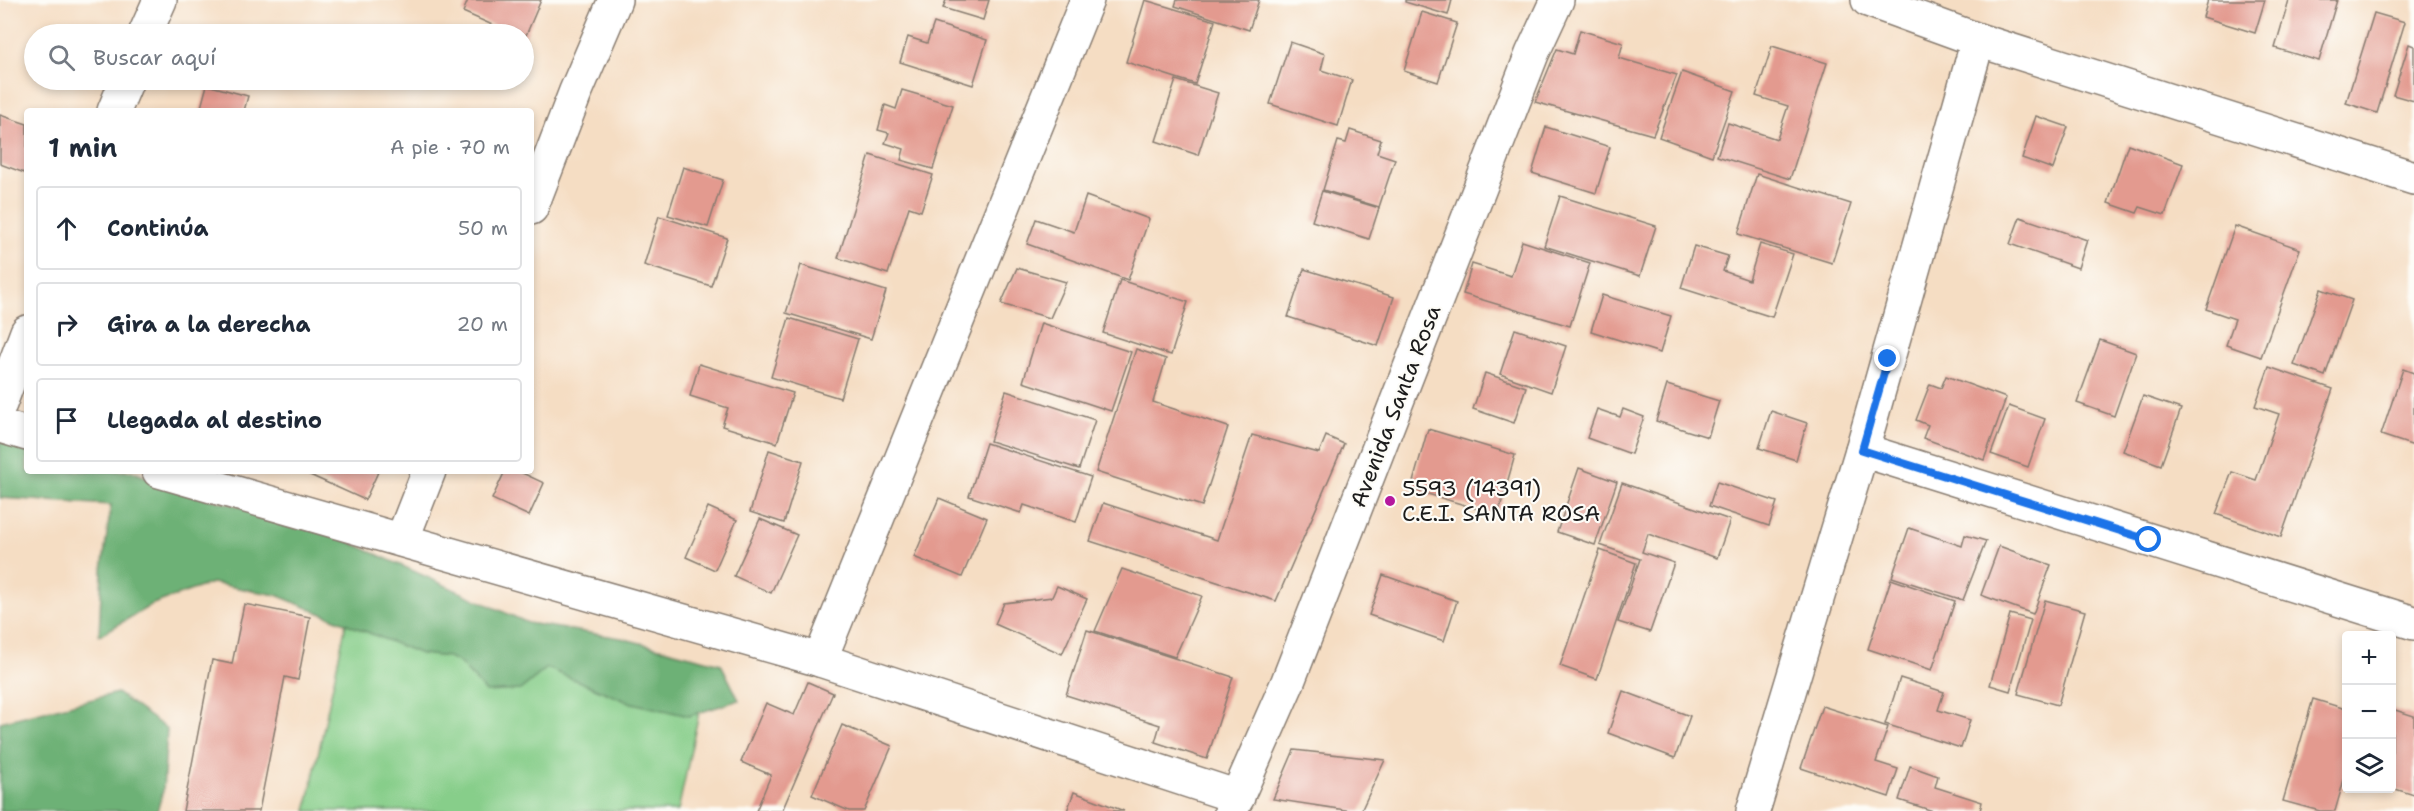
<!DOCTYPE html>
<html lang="es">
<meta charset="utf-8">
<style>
body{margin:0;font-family:"Shantell Sans",sans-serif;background:#f6f6f7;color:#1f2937}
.controls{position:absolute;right:18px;bottom:18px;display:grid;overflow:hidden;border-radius:6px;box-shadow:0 3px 9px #0003}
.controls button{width:54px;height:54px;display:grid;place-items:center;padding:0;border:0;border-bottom:2px solid #e0e1e3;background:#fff;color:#1f2937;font:30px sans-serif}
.stop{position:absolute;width:18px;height:18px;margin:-14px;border:4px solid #1a73e8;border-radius:50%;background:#fff}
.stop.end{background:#1a73e8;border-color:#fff;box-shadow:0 2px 6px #0008}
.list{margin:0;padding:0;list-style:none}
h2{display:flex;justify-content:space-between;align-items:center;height:78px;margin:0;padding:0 24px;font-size:26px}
h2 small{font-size:20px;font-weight:400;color:#747a83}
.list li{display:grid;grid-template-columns:39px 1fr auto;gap:18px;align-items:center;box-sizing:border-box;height:84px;margin:0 12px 12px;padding:0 12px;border:2px solid #e0e1e3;border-radius:6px}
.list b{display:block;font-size:22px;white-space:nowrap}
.list em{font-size:20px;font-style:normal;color:#747a83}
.icon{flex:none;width:33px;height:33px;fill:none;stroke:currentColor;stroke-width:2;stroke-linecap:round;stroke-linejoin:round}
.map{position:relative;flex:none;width:2414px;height:811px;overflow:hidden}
.search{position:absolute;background:#fff;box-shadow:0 3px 9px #0003;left:24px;top:24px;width:510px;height:66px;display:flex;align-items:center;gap:15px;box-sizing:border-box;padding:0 21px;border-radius:33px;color:#747a83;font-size:22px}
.panel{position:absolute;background:#fff;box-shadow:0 3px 9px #0003;left:24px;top:108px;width:510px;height:366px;border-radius:6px}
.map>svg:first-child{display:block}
.green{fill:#87ce8a;stroke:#527553;stroke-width:1.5}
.forest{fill:#6db176;stroke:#446649;stroke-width:1.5}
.building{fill:#e39a8f}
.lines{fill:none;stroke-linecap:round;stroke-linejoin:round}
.minor-casing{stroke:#887c70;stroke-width:36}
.major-casing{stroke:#887c70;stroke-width:36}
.minor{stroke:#fff;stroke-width:33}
.major{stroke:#fff;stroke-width:33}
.route{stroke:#1a73e8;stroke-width:8}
.poi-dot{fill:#b5179e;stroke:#fdfcf7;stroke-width:2}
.labels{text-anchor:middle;stroke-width:4.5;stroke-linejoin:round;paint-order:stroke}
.street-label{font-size:22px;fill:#1c1c1c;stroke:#fdfcf7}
.poi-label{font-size:22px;fill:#1c1c1c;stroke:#fdfcf7;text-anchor:start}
</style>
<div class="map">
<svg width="2414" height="811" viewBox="0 0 2414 811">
<rect width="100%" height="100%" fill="#fdfcf7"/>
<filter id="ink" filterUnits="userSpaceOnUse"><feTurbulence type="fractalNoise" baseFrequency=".0167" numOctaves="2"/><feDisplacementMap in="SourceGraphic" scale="12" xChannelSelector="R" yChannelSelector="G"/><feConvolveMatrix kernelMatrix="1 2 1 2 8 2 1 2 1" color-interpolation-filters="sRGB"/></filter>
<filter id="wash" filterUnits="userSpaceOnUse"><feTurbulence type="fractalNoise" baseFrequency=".008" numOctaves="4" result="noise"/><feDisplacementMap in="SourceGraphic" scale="24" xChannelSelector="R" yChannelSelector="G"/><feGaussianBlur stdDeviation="1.35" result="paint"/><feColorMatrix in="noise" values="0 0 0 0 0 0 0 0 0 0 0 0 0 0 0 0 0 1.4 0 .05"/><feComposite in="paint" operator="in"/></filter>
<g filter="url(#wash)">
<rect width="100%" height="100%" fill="#f5ddc3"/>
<polygon class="green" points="348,614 704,689 678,811 306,811"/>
<g class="forest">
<polygon points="0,432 27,436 27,471 132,471 180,492 308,523 528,623 621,638 721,664 739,700 689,716 628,702 547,668 520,690 486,692 460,663 449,657 421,654 276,595 212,583 153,604 99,636 102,570 111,505 0,498"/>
<polygon points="117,693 167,729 163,791 157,811 0,811 0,722"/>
</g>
<g id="blocks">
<g class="building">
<polygon points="468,0 541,0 524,40 524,34 513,34 463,12"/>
<polygon points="946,0 989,0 983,20 943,8"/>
<polygon points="1145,0 1215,21 1195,84 1126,62"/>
<polygon points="1177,0 1259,0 1249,30 1175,6"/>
<polygon points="1405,0 1452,0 1448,15 1405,2"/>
<polygon points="2208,0 2265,0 2255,33 2203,17"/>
<polygon points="2289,0 2337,0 2319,61 2275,48"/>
<polygon points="1422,12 1457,23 1438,82 1404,71"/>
<polygon points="2374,13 2405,22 2377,113 2346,103"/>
<polygon points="934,23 987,40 973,85 900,62 908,37 927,43"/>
<polygon points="1580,30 1623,43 1619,58 1677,75 1653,135 1535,102 1557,49 1573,54"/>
<polygon points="1290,42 1325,54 1321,70 1352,80 1338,126 1270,104"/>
<polygon points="2409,44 2414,46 2414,101 2393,95"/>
<polygon points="1772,46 1827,63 1790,179 1717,156 1728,123 1777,139 1788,106 1756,96"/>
<polygon points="1682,72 1735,91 1712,156 1659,137"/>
<polygon points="1176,80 1218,93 1198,155 1156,141"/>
<polygon points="207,85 248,96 244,111 200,111"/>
<polygon points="902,90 953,105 933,169 901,160 904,149 885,143 889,133 878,130 885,105 896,109"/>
<polygon points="0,115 27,124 27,174 0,164"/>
<polygon points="2036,116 2068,127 2053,169 2022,158"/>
<polygon points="1546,127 1610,147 1596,193 1532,173"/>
<polygon points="1350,130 1381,140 1377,153 1395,159 1379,207 1323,190 1338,141 1346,143"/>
<polygon points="2128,144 2183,164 2165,215 2140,207 2137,213 2108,203"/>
<polygon points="870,155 933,175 921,211 909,207 888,274 838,258"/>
<polygon points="683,167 723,180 708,227 668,215"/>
<polygon points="1757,174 1851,204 1832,263 1738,234"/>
<polygon points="1322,191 1379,208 1369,239 1312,221"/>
<polygon points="1086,196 1149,219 1128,280 1027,244 1036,219 1074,232"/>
<polygon points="1560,196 1656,226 1640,276 1544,246"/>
<polygon points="659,216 727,238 711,286 644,265"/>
<polygon points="2020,217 2087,240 2078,268 2010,244"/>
<polygon points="2235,226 2300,249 2261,357 2226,345 2235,319 2206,309"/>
<polygon points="1522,241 1590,263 1570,326 1463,294 1472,264 1511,276"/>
<polygon points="1760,244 1793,254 1772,317 1681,288 1694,246 1728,256 1723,271 1749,280"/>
<polygon points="801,265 886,291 871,339 786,313"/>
<polygon points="1017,268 1066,282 1050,318 1001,304"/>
<polygon points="1304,269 1394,297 1378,346 1288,317"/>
<polygon points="1120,280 1188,302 1171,355 1103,333"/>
<polygon points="2321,289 2352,300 2325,376 2294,365"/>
<polygon points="1602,295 1671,316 1660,353 1591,331"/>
<polygon points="789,318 858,339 840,398 771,377"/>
<polygon points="1041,323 1131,352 1111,411 1023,382"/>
<polygon points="1515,329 1566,346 1551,392 1500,374"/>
<polygon points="2100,340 2136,353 2114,416 2077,403"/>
<polygon points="1136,349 1166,359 1153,402 1228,427 1202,506 1096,472"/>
<polygon points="699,364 793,393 777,443 722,426 728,408 690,396"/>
<polygon points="2269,367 2333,389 2281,537 2216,514 2232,472 2256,480 2279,414 2255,406"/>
<polygon points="2403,369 2414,373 2414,446 2381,435"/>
<polygon points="1485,373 1526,387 1514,423 1473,409"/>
<polygon points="1946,376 2006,398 1984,460 1923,438 1928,425 1916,420 1930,384 1941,388"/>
<polygon points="1667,385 1719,401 1708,437 1656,421"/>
<polygon points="1006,391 1095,420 1079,469 990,441"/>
<polygon points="2143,396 2181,409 2161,465 2123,451"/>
<polygon points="2009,406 2045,419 2028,467 1991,454"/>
<polygon points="1597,409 1620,417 1623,409 1644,417 1631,454 1587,438"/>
<polygon points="1771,411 1807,423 1796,460 1759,448"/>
<polygon points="1428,429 1515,455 1498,515 1411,489"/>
<polygon points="1252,435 1319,453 1326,436 1344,444 1276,601 1090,541 1103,503 1217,540"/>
<polygon points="986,443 1091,477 1076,522 1024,505 1021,513 969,496"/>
<polygon points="769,450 803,461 784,523 750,512"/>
<polygon points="1579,468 1617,482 1595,545 1557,532"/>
<polygon points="301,471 376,471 378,472 365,500"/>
<polygon points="505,471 518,471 544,483 529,516 492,499"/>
<polygon points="1717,482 1777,502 1769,526 1709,506"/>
<polygon points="1622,483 1730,520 1717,558 1648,534 1642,552 1674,563 1650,632 1618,622 1640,559 1600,545"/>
<polygon points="939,498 987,518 962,577 914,557"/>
<polygon points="708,507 737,520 715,570 686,557"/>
<polygon points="760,519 797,535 771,593 734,576"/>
<polygon points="1909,528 1962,546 1965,535 1986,541 1963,600 1892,577"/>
<polygon points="1999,546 2051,565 2033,614 1981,595"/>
<polygon points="1600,550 1636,563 1597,679 1560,666"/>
<polygon points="1122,569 1202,596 1175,657 1095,631"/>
<polygon points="1383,575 1457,601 1444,641 1369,615"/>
<polygon points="1891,579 1955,601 1932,670 1868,649"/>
<polygon points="1057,586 1087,599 1062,654 995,624 1004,603 1052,597"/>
<polygon points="2045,600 2085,611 2058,705 2018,694"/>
<polygon points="244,604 310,617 298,680 285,677 259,811 183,811 212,660 232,664"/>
<polygon points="2010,614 2031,620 2010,691 1990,685"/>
<polygon points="1087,630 1233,677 1207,759 1155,742 1160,725 1066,695"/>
<polygon points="1900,678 1944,692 1938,710 1970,720 1961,748 1885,724"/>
<polygon points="808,682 833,693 782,811 756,811 771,775 741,762 766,703 794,715"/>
<polygon points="1623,691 1690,716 1675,758 1608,733"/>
<polygon points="2313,699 2346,709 2346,773 2335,811 2320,811 2283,801"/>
<polygon points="1822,706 1888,727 1876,762 1898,769 1889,797 1801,768"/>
<polygon points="2392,709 2414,716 2414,795 2392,788"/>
<polygon points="842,725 892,746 864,811 849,811 812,795"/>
<polygon points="1294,750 1385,760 1361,811 1352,811 1273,799"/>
<polygon points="1910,766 1938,776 1935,787 1982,802 1980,811 1933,811 1899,800"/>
<polygon points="1074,792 1124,811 1067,811"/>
</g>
</g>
</g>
<g filter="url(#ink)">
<use href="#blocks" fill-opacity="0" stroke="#887c70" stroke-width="1.5"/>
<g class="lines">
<defs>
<g id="minor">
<polyline points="1868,0 1978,40 2414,178"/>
<polyline points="145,34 160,0"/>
<polyline points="114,111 127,80"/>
<polyline points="531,208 576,91 615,0"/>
<polyline points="0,404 27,332"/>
<polyline points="0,426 27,434"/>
<polyline points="1862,450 2414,623"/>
<polyline points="159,471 820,660 1238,797"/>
<polyline points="402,540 429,471"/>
<polyline points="820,660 1087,0"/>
<polyline points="1753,811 1862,450 1978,40"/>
</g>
<polyline id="major" points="1231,811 1287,684 1532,54 1557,0"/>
</defs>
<use href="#minor" class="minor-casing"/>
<use href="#major" class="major-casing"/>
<use href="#minor" class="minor"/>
<use href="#major" class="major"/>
</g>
</g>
<g class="lines" filter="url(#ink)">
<polyline class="route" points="1888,359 1862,450 2149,540"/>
</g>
<circle class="poi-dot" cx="1390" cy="501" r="6"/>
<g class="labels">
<g class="street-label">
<text transform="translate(1395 406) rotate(-69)" y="8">Avenida Santa Rosa</text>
</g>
<g class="poi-label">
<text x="1402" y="496">5593 (14391)<tspan x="1402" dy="25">C.E.I. SANTA ROSA</tspan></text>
</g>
</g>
</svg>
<div class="controls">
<button>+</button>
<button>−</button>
<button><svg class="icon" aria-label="layers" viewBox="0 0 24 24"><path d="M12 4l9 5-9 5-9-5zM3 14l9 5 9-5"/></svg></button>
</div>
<div class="stop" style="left:2149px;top:540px"></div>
<div class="stop end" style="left:1888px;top:359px"></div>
<div class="search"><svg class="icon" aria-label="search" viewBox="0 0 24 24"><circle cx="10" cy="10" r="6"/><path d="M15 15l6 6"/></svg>Buscar aquí</div>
<section class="panel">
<h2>1 min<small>A pie · 70 m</small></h2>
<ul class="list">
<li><svg class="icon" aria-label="ahead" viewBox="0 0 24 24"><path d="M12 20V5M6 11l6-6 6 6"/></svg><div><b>Continúa</b></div><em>50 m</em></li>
<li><svg class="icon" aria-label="right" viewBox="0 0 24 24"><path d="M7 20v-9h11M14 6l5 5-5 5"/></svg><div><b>Gira a la derecha</b></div><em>20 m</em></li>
<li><svg class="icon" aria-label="arrive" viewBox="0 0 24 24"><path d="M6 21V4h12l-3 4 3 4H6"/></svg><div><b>Llegada al destino</b></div></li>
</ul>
</section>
</div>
